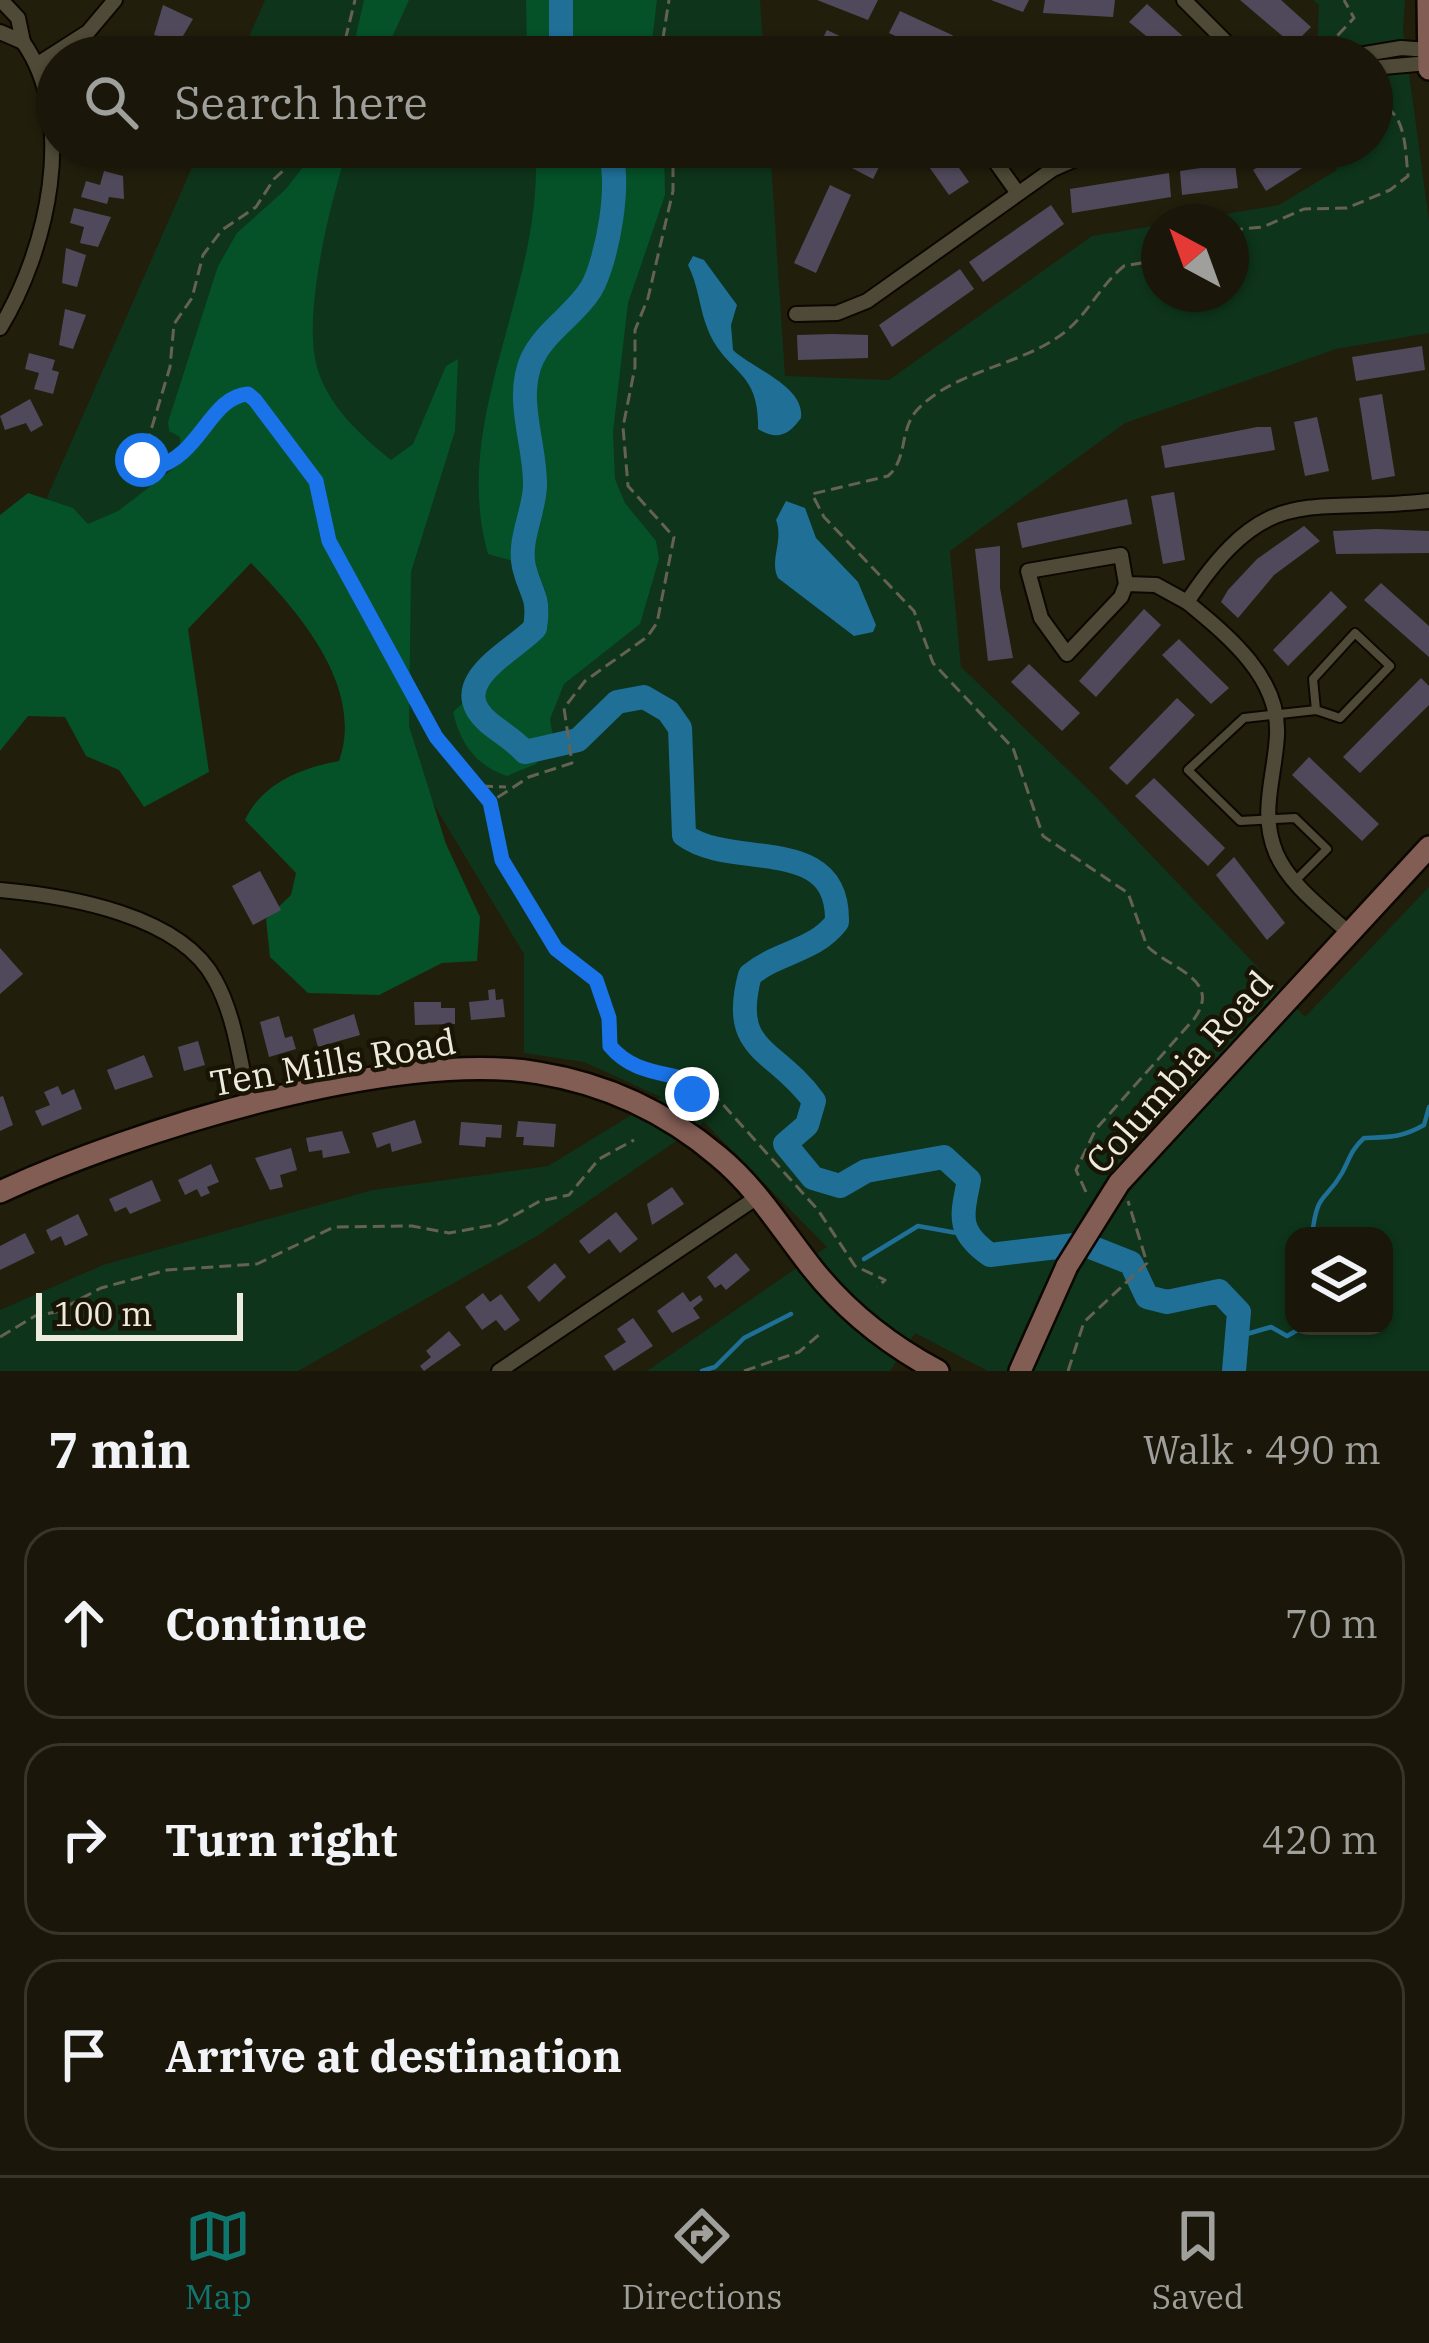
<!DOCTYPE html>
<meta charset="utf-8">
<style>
body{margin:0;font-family:"IBM Plex Serif",serif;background:#272317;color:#f1f3f6}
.controls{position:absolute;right:36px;bottom:36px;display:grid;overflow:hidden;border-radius:24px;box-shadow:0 3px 9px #0004}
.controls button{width:108px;height:108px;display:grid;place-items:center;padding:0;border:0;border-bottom:3px solid #38352a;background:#1a1609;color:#f1f3f6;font:60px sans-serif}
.compass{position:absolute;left:1141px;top:204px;width:108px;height:108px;border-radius:50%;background:#1a1609;box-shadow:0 3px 9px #0004;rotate:319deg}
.scale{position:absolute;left:36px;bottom:30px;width:207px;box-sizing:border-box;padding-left:12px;border:6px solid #edeade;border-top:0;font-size:33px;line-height:42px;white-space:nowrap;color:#edeade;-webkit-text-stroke:9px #191404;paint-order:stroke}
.stop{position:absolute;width:36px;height:36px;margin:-27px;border:9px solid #1a73e8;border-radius:50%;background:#fff}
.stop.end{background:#1a73e8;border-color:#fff;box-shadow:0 3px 12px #0008}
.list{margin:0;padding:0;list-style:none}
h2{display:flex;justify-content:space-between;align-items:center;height:156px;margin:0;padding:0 48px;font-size:51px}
h2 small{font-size:39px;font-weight:400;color:#9f9f9c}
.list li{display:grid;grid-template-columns:78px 1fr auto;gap:36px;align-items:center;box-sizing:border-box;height:192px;margin:0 24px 24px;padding:0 24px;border:3px solid #38352a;border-radius:36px}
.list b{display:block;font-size:45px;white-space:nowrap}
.list em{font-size:39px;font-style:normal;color:#9f9f9c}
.icon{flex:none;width:66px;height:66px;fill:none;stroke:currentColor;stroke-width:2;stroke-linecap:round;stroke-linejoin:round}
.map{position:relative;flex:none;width:1429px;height:1371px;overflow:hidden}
.search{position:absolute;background:#1a1609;box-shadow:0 3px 9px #0004;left:36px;right:36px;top:36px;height:132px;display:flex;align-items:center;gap:30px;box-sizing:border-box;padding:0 42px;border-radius:66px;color:#9f9f9c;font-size:45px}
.sheet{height:804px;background:#1a1609}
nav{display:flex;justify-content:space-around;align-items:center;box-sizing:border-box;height:168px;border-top:3px solid #38352a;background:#1a1609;font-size:33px;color:#9f9f9c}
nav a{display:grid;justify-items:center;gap:6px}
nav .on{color:#0f766e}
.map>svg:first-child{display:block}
.green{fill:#0e341b;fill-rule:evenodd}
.forest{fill:#055128}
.water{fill:#1f6f97}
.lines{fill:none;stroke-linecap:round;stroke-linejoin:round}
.stream{stroke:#1f6f97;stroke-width:4.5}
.river{stroke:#1f6f97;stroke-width:24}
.building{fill:#50495b}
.lane-casing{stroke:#0c0700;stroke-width:12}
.street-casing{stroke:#0c0700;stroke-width:18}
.secondary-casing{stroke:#0c0700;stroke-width:26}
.path{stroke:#656252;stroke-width:3;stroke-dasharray:12 6;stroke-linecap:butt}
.lane{stroke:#4f4a37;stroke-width:8}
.street{stroke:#4f4a37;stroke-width:14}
.secondary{stroke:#825d54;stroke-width:21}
.secondary-bridge-casing{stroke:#0c0700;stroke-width:26;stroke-linecap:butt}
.secondary-bridge{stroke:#825d54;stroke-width:21}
.route{stroke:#1a73e8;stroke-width:15}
.labels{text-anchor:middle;stroke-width:9;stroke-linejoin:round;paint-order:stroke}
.street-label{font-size:36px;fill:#edeade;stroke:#191404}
</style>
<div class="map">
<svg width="1429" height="1371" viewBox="0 0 1429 1371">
<rect width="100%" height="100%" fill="#221e0c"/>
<g class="green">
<polygon points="265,0 760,0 764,57 240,57"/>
<path d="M1313 0H1405L1403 29 1429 221V333L1336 349 1125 423 950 551 961 667 1094 795 1305 1017 1429 887V1371H988L915 1333 890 1371H647L827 1247 704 1122 537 1236 298 1371H0V1310L103 1265 373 1190 548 1166 661 1097 584 1062 524 1053V954L244 490 90 585 45 502 201 147H770L785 376 889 380 1092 236 1159 225V294H1231V222H1177L1279 205 1337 170 1327 147H1372V57H1317L1319 5ZM1294 1236H1384V1326H1294Z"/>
</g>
<g class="forest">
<polygon points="364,0 409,0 383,57 351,57"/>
<polygon points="526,0 657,0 650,57 527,57"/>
<path d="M318 147H348C331 201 302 313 317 367 328 406 360 435 391 460L413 444 446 366 458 359 455 431 411 572 409 726 446 844 480 917 477 961 442 963 379 995 308 993 270 957 266 919 291 895 296 873 245 820C262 784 300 768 339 761 365 688 299 612 251 563L188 629 209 772 144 807 119 770 86 756 65 717 28 716 0 751V515L28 493 73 508 88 524 118 511 181 463 180 437 169 431 168 422 218 266 237 233 286 189Z"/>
<path d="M535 147H664L665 195 628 303 613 432 615 479 625 503 656 541 659 559 640 624 564 684 550 719 553 738 536 764 507 776C476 766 460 743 453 712L517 654 549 612C545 568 528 565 488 554 449 418 546 285 535 147Z"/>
</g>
<g class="water">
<path d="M693 256 704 260 737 305 731 325 733 350C753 369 805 386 801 418 789 435 777 441 758 429 760 369 726 374 708 330 699 308 699 287 688 265Z"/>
<path d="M786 501 805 508 816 538 858 582 876 625 873 632 854 636 778 578C769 560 784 541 776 520Z"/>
</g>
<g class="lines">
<g class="stream">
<path d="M1312 1236C1317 1190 1325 1203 1342 1173 1350 1158 1351 1150 1364 1138 1389 1137 1401 1138 1424 1125L1429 1107"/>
<polyline points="864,1259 918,1226 968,1235"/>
<polyline points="1294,1296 1294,1307"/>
<polyline points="1240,1336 1271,1327 1287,1336 1305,1326"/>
<polyline points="702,1371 715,1367 744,1338 791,1314"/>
</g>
<g class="river">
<polyline points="561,0 561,57"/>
<path d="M607 147C624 174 607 262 591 289 574 316 546 330 532 359 514 399 536 445 535 486 534 513 518 540 524 567 531 596 540 595 535 628 511 653 444 683 488 722 501 733 513 739 525 752L578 740 617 702 644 697 668 711 680 728 684 835C732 871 839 832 837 922 814 952 779 951 750 975 729 1053 775 1047 814 1101L807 1125 785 1144 813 1178 840 1186 866 1171 944 1157 969 1180C962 1216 956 1231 990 1255L1083 1244 1131 1263 1147 1297 1167 1302 1219 1291 1239 1312 1234 1371"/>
</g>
</g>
<g class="building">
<polygon points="817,0 878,0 868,20"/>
<polygon points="991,0 1029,0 1023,12"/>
<polygon points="1045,0 1115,0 1113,17 1043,13"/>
<polygon points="1240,0 1281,0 1311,27 1293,45"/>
<polygon points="1147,4 1188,41 1172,57 1129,22"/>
<polygon points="163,5 193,19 180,41 154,35"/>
<polygon points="900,11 952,35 984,57 940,57 889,33"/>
<polygon points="827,30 848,40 842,53 813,57"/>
<polygon points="126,36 154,48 151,57 120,54"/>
<polygon points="826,147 872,147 884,157 873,179 823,153"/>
<polygon points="915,147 944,147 969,182 949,195"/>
<polygon points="1290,147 1323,147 1326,153 1266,191 1253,170"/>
<polygon points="1235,163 1238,188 1182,195 1180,171"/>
<polygon points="104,171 123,176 124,199 109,197 107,204 81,197 86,181 100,185"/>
<polygon points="1169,173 1171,197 1072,213 1070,189"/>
<polygon points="830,185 851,195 816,273 794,263"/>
<polygon points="1051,205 1064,224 983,282 969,262"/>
<polygon points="74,208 111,217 98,247 80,243 84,227 70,223"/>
<polygon points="66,248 86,255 77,287 62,283"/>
<polygon points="960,269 974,289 892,347 879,325"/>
<polygon points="65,309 86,315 73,349 59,345"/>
<polygon points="833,334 868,335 868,358 798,360 797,335"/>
<polygon points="1422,346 1425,370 1356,381 1352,357"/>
<polygon points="29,353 55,360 52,370 59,372 53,394 34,389 39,373 25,369"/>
<polygon points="1382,394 1395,476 1372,480 1359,398"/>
<polygon points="30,399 43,425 31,432 26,423 5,430 0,416"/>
<polygon points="1317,417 1329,471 1305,476 1294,422"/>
<polygon points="1257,427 1271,427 1275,450 1165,468 1161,446"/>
<polygon points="1174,492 1185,560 1163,564 1151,496"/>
<polygon points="1127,499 1132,524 1022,548 1017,523"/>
<polygon points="1304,526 1320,541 1274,575 1238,618 1221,602 1228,590 1257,559"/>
<polygon points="1376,529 1429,531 1429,553 1336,554 1333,531"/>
<polygon points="1000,546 1000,588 1013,658 988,661 975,549"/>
<polygon points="1381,583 1429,626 1429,657 1364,600"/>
<polygon points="1331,591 1347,607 1288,666 1273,650"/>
<polygon points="1144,609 1161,625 1096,697 1079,681"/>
<polygon points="1179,639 1229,688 1211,704 1162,655"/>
<polygon points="1029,664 1080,713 1062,731 1011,682"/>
<polygon points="1421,678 1429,686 1429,705 1360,773 1343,757"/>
<polygon points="1177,698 1195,715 1127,785 1109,768"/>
<polygon points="1309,757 1379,824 1362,841 1292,775"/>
<polygon points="1154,778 1225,848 1208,866 1135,796"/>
<polygon points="1234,857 1285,923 1267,940 1216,875"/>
<polygon points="260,871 281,910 253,925 232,886"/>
<polygon points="0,948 23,974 0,994"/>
<polygon points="495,989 496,1000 503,999 505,1017 471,1020 469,1002 489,1000 488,990"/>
<polygon points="414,1002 441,1002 441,1008 455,1008 455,1024 415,1025"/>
<polygon points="354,1014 360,1035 318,1047 313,1029"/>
<polygon points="279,1016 285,1038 292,1036 296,1049 269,1057 260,1022"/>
<polygon points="198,1041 205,1065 184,1071 178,1047"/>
<polygon points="144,1055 153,1077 115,1090 107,1070"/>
<polygon points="58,1086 62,1095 74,1089 82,1109 42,1126 35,1111 50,1105 44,1092"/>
<polygon points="3,1096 13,1125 0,1131 0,1097"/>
<polygon points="415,1120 422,1143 392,1152 390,1143 377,1148 372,1133"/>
<polygon points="518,1121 556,1124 554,1147 523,1145 524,1137 516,1137"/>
<polygon points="461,1122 502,1125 501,1138 486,1137 485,1147 459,1145"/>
<polygon points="342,1131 350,1153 323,1158 322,1150 309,1152 306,1138"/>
<polygon points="291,1148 297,1170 280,1175 283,1187 270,1190 255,1158"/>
<polygon points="211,1164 219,1182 207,1187 210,1193 201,1197 197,1189 185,1195 178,1180"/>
<polygon points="152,1180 161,1201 130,1214 126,1207 115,1212 109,1199"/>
<polygon points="672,1187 684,1204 652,1225 647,1204"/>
<polygon points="616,1212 638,1239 620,1253 609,1239 589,1254 579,1241"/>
<polygon points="78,1214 88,1235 65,1246 61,1236 51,1241 46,1230"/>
<polygon points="25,1233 35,1253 0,1270 0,1246"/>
<polygon points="736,1253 750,1270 726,1290 721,1284 715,1288 707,1277"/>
<polygon points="555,1263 566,1277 539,1302 527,1287"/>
<polygon points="683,1292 690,1302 700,1295 703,1300 693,1308 700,1318 672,1333 657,1311"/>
<polygon points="483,1293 490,1302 501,1294 520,1320 505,1331 496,1320 482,1330 465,1307"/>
<polygon points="633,1318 653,1346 614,1371 604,1356 626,1342 617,1329"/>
<polygon points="449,1331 461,1345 424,1371 420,1366 431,1357 426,1351"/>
</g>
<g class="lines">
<defs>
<polyline id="lane" points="1296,880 1327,849 1295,818 1240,821 1188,770 1244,718 1316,710 1340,718 1390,666 1355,633 1313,679 1316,710"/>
<g id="street">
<polyline points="1184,0 1241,57"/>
<polyline points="0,32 23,42 18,18 1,0"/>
<polyline points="1347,57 1401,48 1429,50"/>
<polyline points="38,64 88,32 115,0"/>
<polyline points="1372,68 1429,63"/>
<polyline points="985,147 1017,192"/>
<polyline points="796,314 837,313 867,301 1053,169 1087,154 1128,147"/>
<path d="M0 328C47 251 78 120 23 42"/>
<polyline points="1126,584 1121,555 1028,571 1041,618 1067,654 1121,597 1126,584 1156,585 1187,602"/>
<path d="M0 890C68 896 181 915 215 980 236 1018 240 1064 250 1106"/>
<path d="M1351 935C1326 911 1290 886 1276 853 1259 812 1275 777 1277 735 1280 677 1227 635 1187 602 1269 479 1305 515 1429 501"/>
<polyline points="499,1371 759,1196"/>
</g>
<g id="secondary">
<polyline points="1428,0 1429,69"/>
<polyline points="1119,1183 1429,847"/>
<path d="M0 1192C131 1131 396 1048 539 1073 606 1084 666 1112 718 1156 757 1188 781 1229 812 1268 846 1311 889 1345 938 1371"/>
<polyline points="1020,1371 1067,1266"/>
</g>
</defs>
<use href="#lane" class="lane-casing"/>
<use href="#street" class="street-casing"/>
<use href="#secondary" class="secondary-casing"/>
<g class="path">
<polyline points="1334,53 1337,36 1354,18 1344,0"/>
<polyline points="341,57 355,0"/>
<polyline points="660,57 669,0"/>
<path d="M309 147 274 179 256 207 222 230 203 255 192 298 174 324 170 367 142 460 153 468C200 457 209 397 248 394L255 400 316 481 320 515 345 575 437 737 482 790 491 811"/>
<polyline points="673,147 673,191 648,298 635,330 635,367 623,427 628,486 674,537 657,623 647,637 585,681 564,708 572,763 529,777 495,799 492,828 502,861 556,949 595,980 606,1002 610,1046 628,1063 708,1088 818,1210 855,1266 885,1280 877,1287"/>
<path d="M1231 230 1263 227 1304 209 1347 208 1390 190 1408 176C1405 149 1407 106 1372 103"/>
<polyline points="481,786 506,787"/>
<polyline points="692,1094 700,1086"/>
<path d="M1086 1192 1076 1170 1096 1129 1194 1019C1223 979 1170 969 1147 946L1128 893 1043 836 1013 748 933 663 914 611 824 517 812 494 888 476C908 459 899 430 917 410 953 372 1012 367 1055 339 1086 320 1097 288 1124 266L1159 260"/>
<polyline points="0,1337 35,1316 56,1312 101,1288 167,1270 257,1264 334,1227 412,1226 449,1233 499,1224 540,1201 569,1195 599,1159 634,1140"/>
<polyline points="744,1371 799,1352 821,1333"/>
<polyline points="1068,1371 1084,1322 1147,1263 1128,1201"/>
</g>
<use href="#lane" class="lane"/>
<use href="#street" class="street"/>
<use href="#secondary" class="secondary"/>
<defs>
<polyline id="secondary-bridge" points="1067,1266 1119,1183"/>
</defs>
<use href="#secondary-bridge" class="secondary-bridge-casing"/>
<use href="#secondary-bridge" class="secondary-bridge"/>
</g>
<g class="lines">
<path class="route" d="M142 460 153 468C201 457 209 397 248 394L255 400 316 481 329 541 436 737 490 802 502 860 556 949 596 980 609 1018 610 1046C635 1076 669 1071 701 1084L692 1094"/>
</g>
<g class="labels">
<g class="street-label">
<text transform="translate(333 1062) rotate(-10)" y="13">Ten Mills Road</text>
<text transform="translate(1179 1072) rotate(-48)" y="13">Columbia Road</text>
</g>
</g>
</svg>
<div class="controls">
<button><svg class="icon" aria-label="layers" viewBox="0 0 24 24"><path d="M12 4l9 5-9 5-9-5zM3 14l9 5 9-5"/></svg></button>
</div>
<svg class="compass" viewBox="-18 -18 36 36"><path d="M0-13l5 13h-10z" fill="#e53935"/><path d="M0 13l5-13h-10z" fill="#9f9f9c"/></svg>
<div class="scale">100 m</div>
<div class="stop" style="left:142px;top:460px"></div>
<div class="stop end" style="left:692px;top:1094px"></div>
<div class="search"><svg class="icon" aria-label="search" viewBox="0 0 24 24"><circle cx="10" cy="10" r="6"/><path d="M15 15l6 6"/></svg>Search here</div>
</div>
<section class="sheet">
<h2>7 min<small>Walk · 490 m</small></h2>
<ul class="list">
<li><svg class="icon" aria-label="ahead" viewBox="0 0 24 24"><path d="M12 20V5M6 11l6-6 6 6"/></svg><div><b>Continue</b></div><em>70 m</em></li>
<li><svg class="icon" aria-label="right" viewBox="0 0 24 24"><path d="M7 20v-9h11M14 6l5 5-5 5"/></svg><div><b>Turn right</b></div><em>420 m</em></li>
<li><svg class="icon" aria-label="arrive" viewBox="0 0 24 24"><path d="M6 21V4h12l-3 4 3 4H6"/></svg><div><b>Arrive at destination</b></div></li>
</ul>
</section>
<nav>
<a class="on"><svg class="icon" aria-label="map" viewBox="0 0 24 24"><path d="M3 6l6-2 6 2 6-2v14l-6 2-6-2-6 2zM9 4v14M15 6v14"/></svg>Map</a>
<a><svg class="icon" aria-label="directions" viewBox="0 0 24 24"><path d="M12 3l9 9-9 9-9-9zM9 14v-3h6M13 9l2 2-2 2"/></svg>Directions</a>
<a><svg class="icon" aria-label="saved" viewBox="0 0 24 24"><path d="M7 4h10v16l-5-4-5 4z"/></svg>Saved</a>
</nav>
